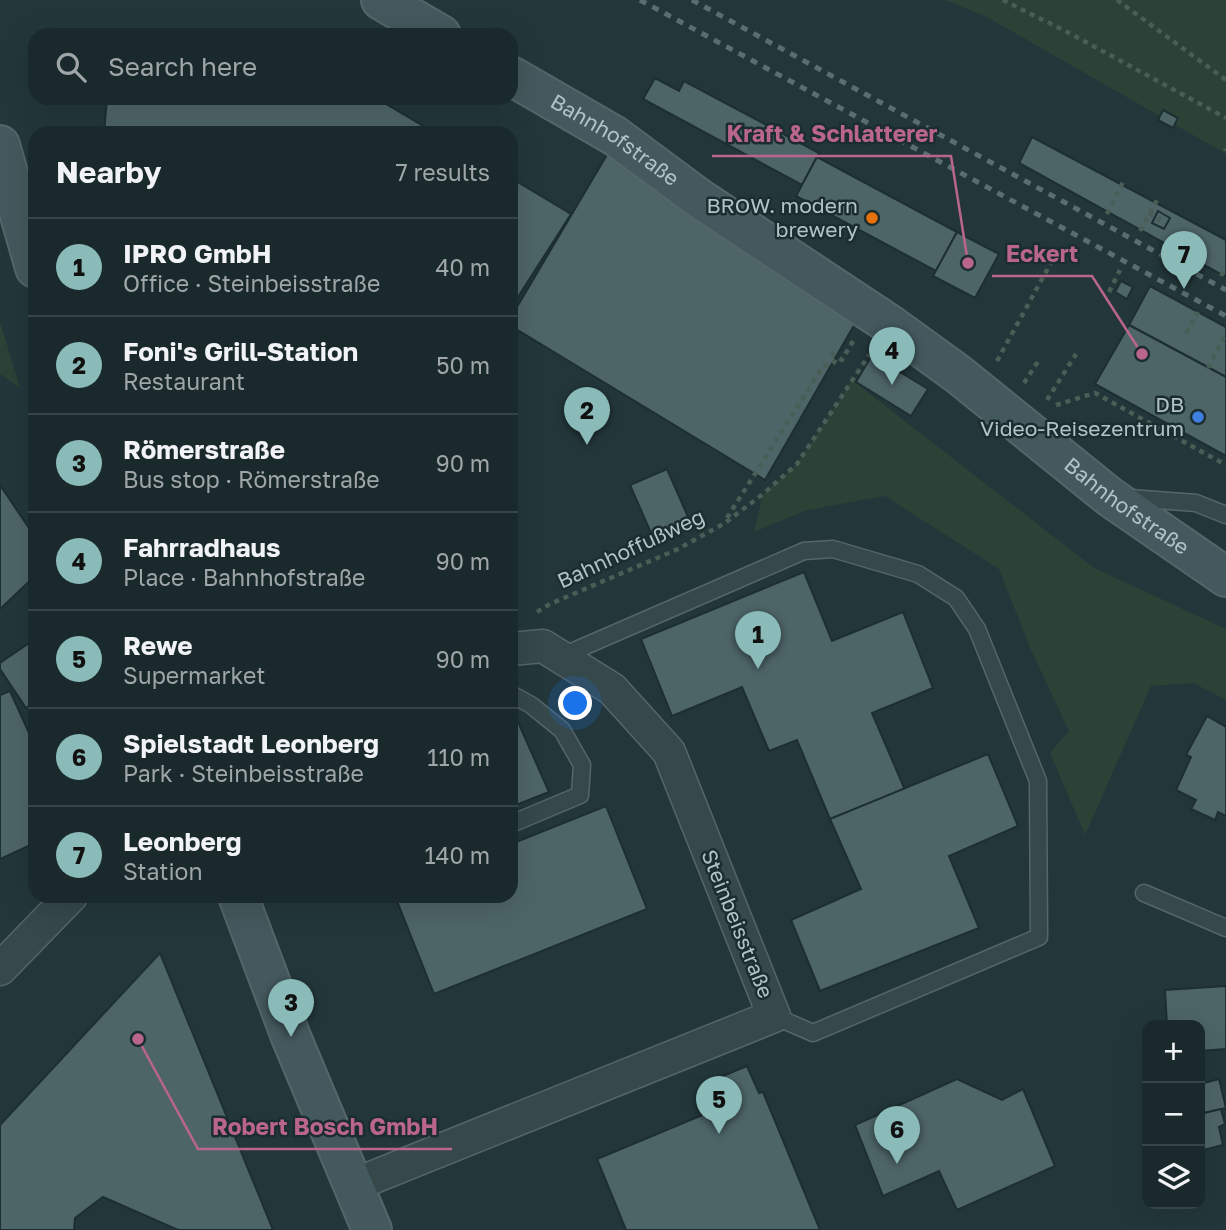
<!DOCTYPE html>
<meta charset="utf-8">
<style>
body{margin:0;font-family:"Golos Text",sans-serif;background:#233134;color:#f1f3f6}
.controls{position:absolute;right:21px;bottom:21px;display:grid;overflow:hidden;border-radius:14px;box-shadow:0 7px 28px #0002}
.controls button{width:63px;height:63px;display:grid;place-items:center;padding:0;border:0;border-bottom:2px solid #384548;background:#1a292c;color:#f1f3f6;font:35px sans-serif}
.you{position:absolute;left:576px;top:704px;width:24px;height:24px;margin:-18px;border:5px solid #fff;border-radius:50%;background:#1a73e8;box-shadow:0 0 0 10px #1a73e833}
.badge{display:grid;place-items:center;width:46px;height:46px;border-radius:50%;background:#8bbbb9;color:#111;font-size:23px;font-weight:700}
.pin{position:absolute;translate:-50% -58px;filter:drop-shadow(0 2px 4px #0008)}
.pin::after{content:'';position:absolute;top:37px;width:24px;height:21px;background:inherit;clip-path:polygon(0 0,100% 0,50% 100%)}
.list{margin:0;padding:0;list-style:none}
h2{display:flex;justify-content:space-between;align-items:center;height:91px;margin:0;padding:0 28px;font-size:30px}
h2 small{font-size:23px;font-weight:400;color:#9fa6a9}
.list li{display:grid;grid-template-columns:46px 1fr auto;gap:21px;align-items:center;box-sizing:border-box;height:98px;padding:0 28px;border-top:2px solid #384548}
.list b{display:block;font-size:26px;white-space:nowrap}
.list p{margin:0;font-size:23px;white-space:nowrap;color:#9fa6a9}
.list em{font-size:23px;font-style:normal;color:#9fa6a9}
.icon{flex:none;width:38px;height:38px;fill:none;stroke:currentColor;stroke-width:2;stroke-linecap:round;stroke-linejoin:round}
.map{position:relative;flex:none;width:1226px;height:1230px;overflow:hidden}
.search{position:absolute;background:#1a292c;box-shadow:0 7px 28px #0002;left:28px;top:28px;width:490px;height:77px;display:flex;align-items:center;gap:18px;box-sizing:border-box;padding:0 24px;border-radius:21px;color:#9fa6a9;font-size:26px}
.panel{position:absolute;background:#1a292c;box-shadow:0 7px 28px #0002;left:28px;top:126px;width:490px;height:777px;border-radius:21px}
.map>svg:first-child{display:block}
.green{fill:#2b4237}
.building{fill:#4e6568;stroke:#1d2f31;stroke-width:2}
.lines{fill:none;stroke-linecap:round;stroke-linejoin:round}
.lane-casing{stroke:#546668;stroke-width:19}
.street-casing{stroke:#546668;stroke-width:35}
.secondary-casing{stroke:#546668;stroke-width:42}
.path{stroke:#495e56;stroke-width:4.5;stroke-dasharray:5 5;stroke-linecap:butt}
.lane{stroke:#36484a;stroke-width:16}
.street{stroke:#36484a;stroke-width:32}
.secondary{stroke:#44595d;stroke-width:38}
.rail{stroke:#586e71;stroke-width:5;stroke-dasharray:7 7;stroke-linecap:butt}
.food-dot{fill:#e8710a;stroke:#1c2d2f;stroke-width:2.5}
.shop-dot{fill:#3f7fe0;stroke:#1c2d2f;stroke-width:2.5}
.labels{text-anchor:middle;stroke-width:5;stroke-linejoin:round;paint-order:stroke}
.street-label{font-size:21px;fill:#b1c3c6;stroke:#1c2d2f}
.poi-label{font-size:21px;fill:#b1c3c6;stroke:#1c2d2f;text-anchor:end}
.leader{fill:none;stroke:#ba658b;stroke-width:2.5}
.callout-dot{fill:#ba658b;stroke:#1c2d2f;stroke-width:2.5}
.callout-label{font-size:23px;text-anchor:middle;font-weight:bold;fill:#ba658b;stroke:#1c2d2f;stroke-width:5;stroke-linejoin:round;paint-order:stroke}
</style>
<div class="map">
<svg width="1226" height="1230" viewBox="0 0 1226 1230">
<rect width="100%" height="100%" fill="#23373a"/>
<g class="green">
<polygon points="945,0 1226,0 1226,154 987,17"/>
<polygon points="0,322 1,325 20,388 0,374"/>
<polygon points="852,380 1094,568 1226,629 1226,700 1193,683 1151,686 1085,835 1050,753 1069,731 1031,650 999,569 885,496 807,510 754,532 763,494 797,464"/>
</g>
<g class="building">
<polygon points="115,29 195,35 114,35"/>
<polygon points="655,78 679,91 684,81 819,153 802,185 643,99"/>
<polygon points="107,98 376,98 435,133 104,133"/>
<polygon points="1163,110 1178,118 1173,128 1158,120"/>
<polygon points="1032,137 1226,240 1226,277 1019,163"/>
<polygon points="608,153 860,315 765,480 511,326 511,317"/>
<polygon points="817,157 957,232 936,271 796,196"/>
<polygon points="511,178 571,214 511,308"/>
<polygon points="1158,211 1170,218 1164,229 1152,223"/>
<polygon points="957,232 999,254 975,298 933,276"/>
<polygon points="1121,281 1133,287 1127,299 1115,292"/>
<polygon points="1150,286 1226,327 1226,377 1129,325"/>
<polygon points="1129,325 1226,377 1226,456 1095,384"/>
<polygon points="872,355 928,389 911,416 856,382"/>
<polygon points="667,469 692,526 655,542 630,485"/>
<polygon points="0,485 35,537 35,576 0,609"/>
<polygon points="804,572 832,641 903,612 933,688 872,713 905,790 830,819 797,740 769,751 742,687 672,716 641,639"/>
<polygon points="35,639 35,702 26,708 0,669 0,663"/>
<polygon points="10,691 35,746 35,822 32,823 35,829 35,843 0,859 0,695"/>
<polygon points="511,706 549,792 511,807"/>
<polygon points="1207,716 1226,727 1226,816 1218,812 1215,820 1191,809 1196,800 1176,790 1191,757 1186,755"/>
<polygon points="988,754 1018,826 949,856 979,928 820,991 791,920 861,889 830,819"/>
<polygon points="606,806 647,909 434,994 395,896 511,896 511,844"/>
<polygon points="160,953 273,1230 178,1230 103,1197 75,1218 74,1230 0,1230 0,1125"/>
<polygon points="1226,986 1226,1049 1200,1051 1200,1025 1167,1025 1165,990"/>
<polygon points="747,1066 759,1093 763,1092 820,1230 626,1230 597,1159 717,1109 706,1083"/>
<polygon points="957,1079 1002,1100 1023,1089 1055,1166 957,1210 939,1171 883,1196 855,1125"/>
<polygon points="1219,1079 1226,1108 1200,1114 1200,1084"/>
<polygon points="1221,1109 1225,1124 1219,1127 1223,1145 1200,1151 1200,1114"/>
</g>
<g class="lines">
<defs>
<g id="lane">
<polyline points="1130,498 1196,503 1226,515"/>
<polyline points="560,657 804,551 833,549 918,574 956,598 977,629 1038,781 1039,937 813,1033 774,1016"/>
<polyline points="511,694 531,705 562,730 582,765 580,795 511,824"/>
<polyline points="1144,893 1226,928"/>
</g>
<g id="street">
<polyline points="0,969 71,896"/>
<polyline points="354,1185 774,1016 669,752 612,689 543,646 511,649"/>
</g>
<g id="secondary">
<polyline points="381,0 441,35"/>
<path id="s1" d="M511 76 615 136 700 199 889 324 958 374 1110 497 1226 577"/>
<polyline points="0,145 35,268"/>
<polyline points="238,896 291,1037 372,1230"/>
</g>
</defs>
<use href="#lane" class="lane-casing"/>
<use href="#street" class="street-casing"/>
<use href="#secondary" class="secondary-casing"/>
<g class="path">
<polyline points="1003,0 1071,34 1226,118"/>
<polyline points="1117,0 1226,80"/>
<polyline points="1225,151 1226,149"/>
<polyline points="1149,213 1161,220"/>
<polyline points="1107,214 1123,182"/>
<polyline points="1140,231 1157,200"/>
<polyline points="1221,276 1226,267"/>
<polyline points="1109,292 1120,270"/>
<polyline points="1186,333 1198,312"/>
<polyline points="831,353 842,360 853,341"/>
<polyline points="997,361 1052,261"/>
<polyline points="1208,368 1226,333"/>
<polyline points="1024,383 1039,360"/>
<polyline points="1047,400 1076,354"/>
<polyline points="1056,405 1095,393 1226,465"/>
<polyline points="727,518 823,366 833,364 837,357"/>
<polyline points="537,612 550,604 678,549 725,523 763,494 797,464 869,355"/>
</g>
<use href="#lane" class="lane"/>
<use href="#street" class="street"/>
<use href="#secondary" class="secondary"/>
<g class="rail">
<polyline points="640,0 1226,316"/>
<polyline points="692,0 1226,290"/>
</g>
</g>
<circle class="food-dot" cx="872" cy="218" r="7"/>
<circle class="shop-dot" cx="1198" cy="417" r="7"/>
<g class="labels">
<g class="street-label">
<text dy="7" stroke="none"><textPath href="#s1" startOffset="122">Bahnhofstraße</textPath></text>
<text dy="7" stroke="none"><textPath href="#s1" startOffset="752">Bahnhofstraße</textPath></text>
<text transform="translate(631 549) rotate(-25)" y="7">Bahnhoffußweg</text>
<text transform="translate(737 924) rotate(68)" y="7">Steinbeisstraße</text>
</g>
<g class="poi-label">
<text x="858" y="213">BROW. modern<tspan x="858" dy="24">brewery</tspan></text>
<text x="1184" y="412">DB<tspan x="1184" dy="24">Video-Reisezentrum</tspan></text>
</g>
</g>
<path class="leader" d="M968 263L951 156H712M1142 354L1092 276H992M138 1039L198 1149H452"/>
<g class="callout-dot">
<circle cx="968" cy="263" r="7"/>
<circle cx="1142" cy="354" r="7"/>
<circle cx="138" cy="1039" r="7"/>
</g>
<g class="callout-label">
<text x="832" y="142">Kraft &amp; Schlatterer</text>
<text x="1042" y="262">Eckert</text>
<text x="325" y="1135">Robert Bosch GmbH</text>
</g>
</svg>
<div class="controls">
<button>+</button>
<button>−</button>
<button><svg class="icon" aria-label="layers" viewBox="0 0 24 24"><path d="M12 4l9 5-9 5-9-5zM3 14l9 5 9-5"/></svg></button>
</div>
<div class="you"></div>
<div class="pin badge" style="left:758px;top:669px">1</div>
<div class="pin badge" style="left:587px;top:445px">2</div>
<div class="pin badge" style="left:291px;top:1037px">3</div>
<div class="pin badge" style="left:892px;top:385px">4</div>
<div class="pin badge" style="left:719px;top:1134px">5</div>
<div class="pin badge" style="left:897px;top:1164px">6</div>
<div class="pin badge" style="left:1184px;top:289px">7</div>
<div class="search"><svg class="icon" aria-label="search" viewBox="0 0 24 24"><circle cx="10" cy="10" r="6"/><path d="M15 15l6 6"/></svg>Search here</div>
<section class="panel">
<h2>Nearby<small>7 results</small></h2>
<ul class="list">
<li><span class="badge">1</span><div><b>IPRO GmbH</b><p>Office · Steinbeisstraße</p></div><em>40 m</em></li>
<li><span class="badge">2</span><div><b>Foni's Grill-Station</b><p>Restaurant</p></div><em>50 m</em></li>
<li><span class="badge">3</span><div><b>Römerstraße</b><p>Bus stop · Römerstraße</p></div><em>90 m</em></li>
<li><span class="badge">4</span><div><b>Fahrradhaus</b><p>Place · Bahnhofstraße</p></div><em>90 m</em></li>
<li><span class="badge">5</span><div><b>Rewe</b><p>Supermarket</p></div><em>90 m</em></li>
<li><span class="badge">6</span><div><b>Spielstadt Leonberg</b><p>Park · Steinbeisstraße</p></div><em>110 m</em></li>
<li><span class="badge">7</span><div><b>Leonberg</b><p>Station</p></div><em>140 m</em></li>
</ul>
</section>
</div>
